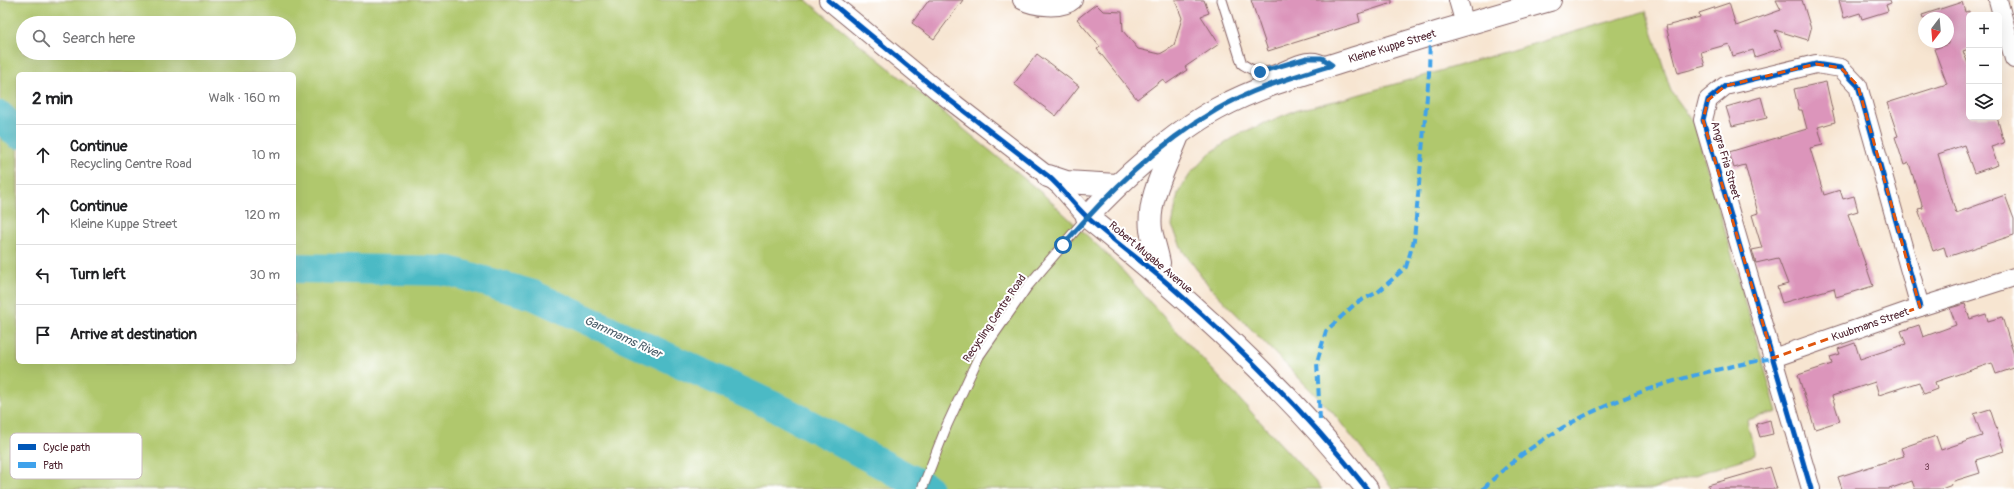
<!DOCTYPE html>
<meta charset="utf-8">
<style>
body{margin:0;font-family:Pangolin,sans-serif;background:#f6f6f6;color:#202124}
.controls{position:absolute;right:12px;top:12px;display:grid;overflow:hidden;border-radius:6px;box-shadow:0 4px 16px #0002}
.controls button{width:36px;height:36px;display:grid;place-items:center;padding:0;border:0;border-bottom:1px solid #e0e0e0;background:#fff;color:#202124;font:20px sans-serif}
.compass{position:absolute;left:1918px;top:12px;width:36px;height:36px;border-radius:50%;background:#fff;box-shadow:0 4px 16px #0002;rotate:196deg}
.stop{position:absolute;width:12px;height:12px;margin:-9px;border:3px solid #1f6fb2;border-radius:50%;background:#fff}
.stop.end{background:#1f6fb2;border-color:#fff;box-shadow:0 1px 4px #0008}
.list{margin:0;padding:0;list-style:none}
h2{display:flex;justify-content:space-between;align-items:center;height:52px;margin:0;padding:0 16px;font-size:17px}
h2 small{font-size:13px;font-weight:400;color:#757577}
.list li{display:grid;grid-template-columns:26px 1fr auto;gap:12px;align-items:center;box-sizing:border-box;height:60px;padding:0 16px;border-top:1px solid #e0e0e0}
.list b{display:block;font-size:15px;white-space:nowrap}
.list p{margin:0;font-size:13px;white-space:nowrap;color:#757577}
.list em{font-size:13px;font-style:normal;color:#757577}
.icon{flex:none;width:22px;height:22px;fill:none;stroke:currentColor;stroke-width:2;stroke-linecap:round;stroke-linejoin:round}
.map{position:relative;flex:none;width:2014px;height:489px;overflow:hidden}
.search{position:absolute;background:#fff;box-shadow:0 4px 16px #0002;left:16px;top:16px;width:280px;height:44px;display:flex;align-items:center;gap:10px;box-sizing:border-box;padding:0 14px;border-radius:22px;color:#757577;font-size:15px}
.panel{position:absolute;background:#fff;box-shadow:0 4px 16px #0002;left:16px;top:72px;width:280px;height:292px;border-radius:6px}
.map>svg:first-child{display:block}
.green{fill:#b0c86d;stroke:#7d744c;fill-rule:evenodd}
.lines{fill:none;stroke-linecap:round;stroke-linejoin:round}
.river{stroke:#4cbac5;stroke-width:30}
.building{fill:#dc95bb}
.service-casing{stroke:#876465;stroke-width:11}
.minor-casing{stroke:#876465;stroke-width:20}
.tertiary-casing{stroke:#876465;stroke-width:24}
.service{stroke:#fff;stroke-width:9}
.minor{stroke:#fff;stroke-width:18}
.tertiary{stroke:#fff;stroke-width:22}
.quiet{stroke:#40a2eb;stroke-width:4;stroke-dasharray:8 4;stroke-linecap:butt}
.cycleway-casing{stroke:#fff;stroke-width:8}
.cycleway{stroke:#0057b8;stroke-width:5}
.route{stroke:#1f6fb2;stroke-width:5}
.marked{fill:none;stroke:#e0560e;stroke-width:3;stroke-dasharray:8 5;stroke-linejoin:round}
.labels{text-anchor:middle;stroke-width:4;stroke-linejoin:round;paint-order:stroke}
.number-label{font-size:9px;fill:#6e3c4f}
.street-label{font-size:11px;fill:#4a1f2b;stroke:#fff}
.water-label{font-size:12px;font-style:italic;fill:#4b5d69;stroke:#fff}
.key{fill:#fff;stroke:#c9bcbf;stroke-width:1}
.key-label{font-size:11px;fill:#4a1f2b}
</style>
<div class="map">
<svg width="2014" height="489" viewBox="0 0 2014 489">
<rect width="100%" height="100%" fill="#fff"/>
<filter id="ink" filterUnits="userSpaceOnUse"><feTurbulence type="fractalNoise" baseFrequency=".025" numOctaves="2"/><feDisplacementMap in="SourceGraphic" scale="8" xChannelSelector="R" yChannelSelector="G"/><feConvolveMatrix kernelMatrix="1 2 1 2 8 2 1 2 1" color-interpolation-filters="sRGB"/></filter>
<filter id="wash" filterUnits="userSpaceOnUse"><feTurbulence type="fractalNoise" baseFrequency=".012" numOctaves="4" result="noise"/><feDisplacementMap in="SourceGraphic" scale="16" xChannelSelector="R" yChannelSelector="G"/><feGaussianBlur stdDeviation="0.9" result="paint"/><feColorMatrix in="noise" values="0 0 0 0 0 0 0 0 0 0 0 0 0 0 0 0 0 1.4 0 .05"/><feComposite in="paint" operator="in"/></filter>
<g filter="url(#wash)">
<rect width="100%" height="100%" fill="#f7e5d1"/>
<g class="green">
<path d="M0 0H806L1043 194 1116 263 1150 302 1322 489H0ZM23 23H289V53H23ZM18 74H294V362H18Z"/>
<polygon points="1646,11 1671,91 1694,123 1777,412 1747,420 1755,455 1653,489 1393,489 1333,413 1209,286 1183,251 1172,226 1178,193 1191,173 1209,154 1239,134 1294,111 1347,98"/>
</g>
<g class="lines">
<g class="river">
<polyline points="0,116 18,134"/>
<polyline points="294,268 449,271 533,295 784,411 928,489"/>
</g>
</g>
<g id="blocks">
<g class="building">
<polygon points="929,0 963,0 934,39 912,23"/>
<polygon points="1175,0 1204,0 1209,13 1201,16 1219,44 1185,67 1187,70 1166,84 1163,79 1137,99 1097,49 1100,47 1077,19 1096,4 1103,11 1122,12 1123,31 1138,49 1160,54 1174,46 1182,18"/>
<polygon points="1251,0 1392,0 1392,3 1358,14 1360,22 1268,51"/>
<polygon points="1776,0 1802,0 1811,29 1808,40 1775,30 1782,48 1755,57 1753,50 1733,56 1729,44 1701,52 1705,66 1678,73 1666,26 1700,17 1699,13 1729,3 1736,26 1781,10"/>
<polygon points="1839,0 1890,0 1891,3 1886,5 1888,11 1862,19 1860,13 1844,18"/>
<polygon points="1962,2 1965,12 1969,11 1969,49 1963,51 1969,66 1969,117 1997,117 2004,143 1991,147 1998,165 1974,173 1964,145 1938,154 1956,213 2005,195 2014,219 2014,235 1947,257 1944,247 1933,251 1918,209 1923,208 1909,163 1904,165 1895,137 1898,136 1887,103 1947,84 1934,49 1948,44 1948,18 1923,18 1922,15"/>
<polygon points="1037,54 1079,86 1056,116 1014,84"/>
<polygon points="1826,82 1835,122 1818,127 1823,145 1810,148 1824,195 1840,190 1843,199 1854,196 1858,211 1848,214 1873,286 1836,297 1834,288 1782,303 1777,287 1788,284 1778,258 1756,263 1752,250 1762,248 1752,215 1758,213 1745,165 1734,168 1729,152 1807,129 1802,110 1799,110 1794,89"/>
<polygon points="1761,97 1767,118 1732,126 1726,107"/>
<polygon points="1965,304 1970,319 1986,314 1988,321 2002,317 2014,355 2014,368 1996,374 1992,363 1935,382 1937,389 1924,394 1919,382 1879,395 1875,382 1832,396 1840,421 1815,429 1798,375 1832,364 1830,357 1840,354 1838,349 1855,343 1860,359 1906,344 1901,331 1919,325 1923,337 1956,325 1950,308"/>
<polygon points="1990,409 2004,451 1976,460 1980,473 1951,482 1952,485 1941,489 1915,489 1912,481 1889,489 1842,489 1838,477 1904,456 1901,448 1936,436 1941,450 1982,436 1974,414"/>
<polygon points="1770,420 1773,434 1760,437 1756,424"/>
<polygon points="1770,467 1777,489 1709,489 1708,485"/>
</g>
</g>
</g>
<g filter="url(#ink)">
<use href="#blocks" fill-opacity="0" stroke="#876465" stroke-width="1"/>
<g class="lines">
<defs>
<g id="service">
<path d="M1222 0 1242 64C1247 67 1253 71 1259 72 1280 75 1303 46 1327 62"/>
<polyline points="922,489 947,425 979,356 1027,287 1087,217"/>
</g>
<g id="minor">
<polyline points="828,0 938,91 1048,176 1060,186 1087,217"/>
<path d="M1022 0C1034 7 1062 10 1073 0"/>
<polyline points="1458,0 1465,24"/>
<polyline points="1998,0 2014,59"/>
<polyline points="1773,358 1920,307 2014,277"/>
<polyline points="1811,489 1703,120 1708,100 1725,86 1816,64 1841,68 1858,86 1920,307"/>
</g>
<g id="tertiary">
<polyline points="1048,176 1066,182 1117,185"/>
<path d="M1159 263C1157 252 1153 241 1151 230 1147 199 1166 166 1177 138"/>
<path d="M1367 489C1286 387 1189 299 1087 217 1121 180 1173 133 1217 109 1261 85 1310 72 1358 57 1422 37 1486 18 1550 0"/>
</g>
</defs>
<use href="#service" class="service-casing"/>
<use href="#minor" class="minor-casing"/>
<use href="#tertiary" class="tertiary-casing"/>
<use href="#service" class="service"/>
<use href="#minor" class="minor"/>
<use href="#tertiary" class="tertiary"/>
<g class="quiet">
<polyline points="1320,420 1317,362 1326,331 1356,303 1378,292 1406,267 1414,240 1429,74 1430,34"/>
<path d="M1483 489C1562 409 1665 378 1773 358"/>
</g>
<defs>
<g id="cycleway">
<path d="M828 0 938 91 1048 176C1062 188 1073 204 1087 217 1115 243 1148 265 1176 291 1245 352 1310 417 1367 489"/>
<polyline points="1811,489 1703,120 1708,100 1725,86 1816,64 1841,68 1858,86 1920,307"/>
</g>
</defs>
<use href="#cycleway" class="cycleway-casing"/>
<use href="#cycleway" class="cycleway"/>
</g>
</g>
<g class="lines" filter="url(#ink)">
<path class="route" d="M1063 245C1107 194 1157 144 1216 110 1251 89 1293 77 1332 65L1322 58H1307L1260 72"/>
</g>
<path class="marked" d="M1816 64 1841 68 1858 86 1920 307 1773 358 1703 120 1708 100 1725 86Z"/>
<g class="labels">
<g class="number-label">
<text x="1927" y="470">3</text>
</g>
<g class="street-label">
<text transform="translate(1392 46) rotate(-17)" y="4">Kleine Kuppe Street</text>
<text transform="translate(1726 160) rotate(74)" y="4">Angra Fria Street</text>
<text transform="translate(1151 257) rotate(40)" y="4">Robert Mugabe Avenue</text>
<text transform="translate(994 318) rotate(-56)" y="4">Recycling Centre Road</text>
<text transform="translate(1870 324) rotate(-19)" y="4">Kuubmans Street</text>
</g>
<g class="water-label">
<text transform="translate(623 337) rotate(25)" y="4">Gammams River</text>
</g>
</g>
<rect x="10" y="433" width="132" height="46" rx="6" class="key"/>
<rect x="18" y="444" width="18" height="6" fill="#0057b8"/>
<rect x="18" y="462" width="18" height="6" fill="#40a2eb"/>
<g class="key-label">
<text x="43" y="451">Cycle path</text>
<text x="43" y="469">Path</text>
</g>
</svg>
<div class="controls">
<button>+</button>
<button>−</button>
<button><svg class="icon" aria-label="layers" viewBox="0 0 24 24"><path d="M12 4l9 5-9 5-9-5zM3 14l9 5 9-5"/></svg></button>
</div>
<svg class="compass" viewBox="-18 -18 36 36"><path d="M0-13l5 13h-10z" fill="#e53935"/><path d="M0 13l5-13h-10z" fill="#757577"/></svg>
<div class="stop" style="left:1063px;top:245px"></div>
<div class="stop end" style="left:1260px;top:72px"></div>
<div class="search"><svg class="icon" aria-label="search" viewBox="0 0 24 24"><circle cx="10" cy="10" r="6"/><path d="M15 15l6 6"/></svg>Search here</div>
<section class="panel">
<h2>2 min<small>Walk · 160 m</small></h2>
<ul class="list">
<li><svg class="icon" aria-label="ahead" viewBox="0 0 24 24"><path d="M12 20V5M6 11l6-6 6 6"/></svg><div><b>Continue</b><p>Recycling Centre Road</p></div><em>10 m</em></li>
<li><svg class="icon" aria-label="ahead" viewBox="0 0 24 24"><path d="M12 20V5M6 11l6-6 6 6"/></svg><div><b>Continue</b><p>Kleine Kuppe Street</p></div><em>120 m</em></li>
<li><svg class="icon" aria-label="left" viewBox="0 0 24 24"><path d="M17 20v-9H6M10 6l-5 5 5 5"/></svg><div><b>Turn left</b></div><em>30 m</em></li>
<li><svg class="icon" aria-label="arrive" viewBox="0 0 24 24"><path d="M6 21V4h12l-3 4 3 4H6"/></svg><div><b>Arrive at destination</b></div></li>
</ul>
</section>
</div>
